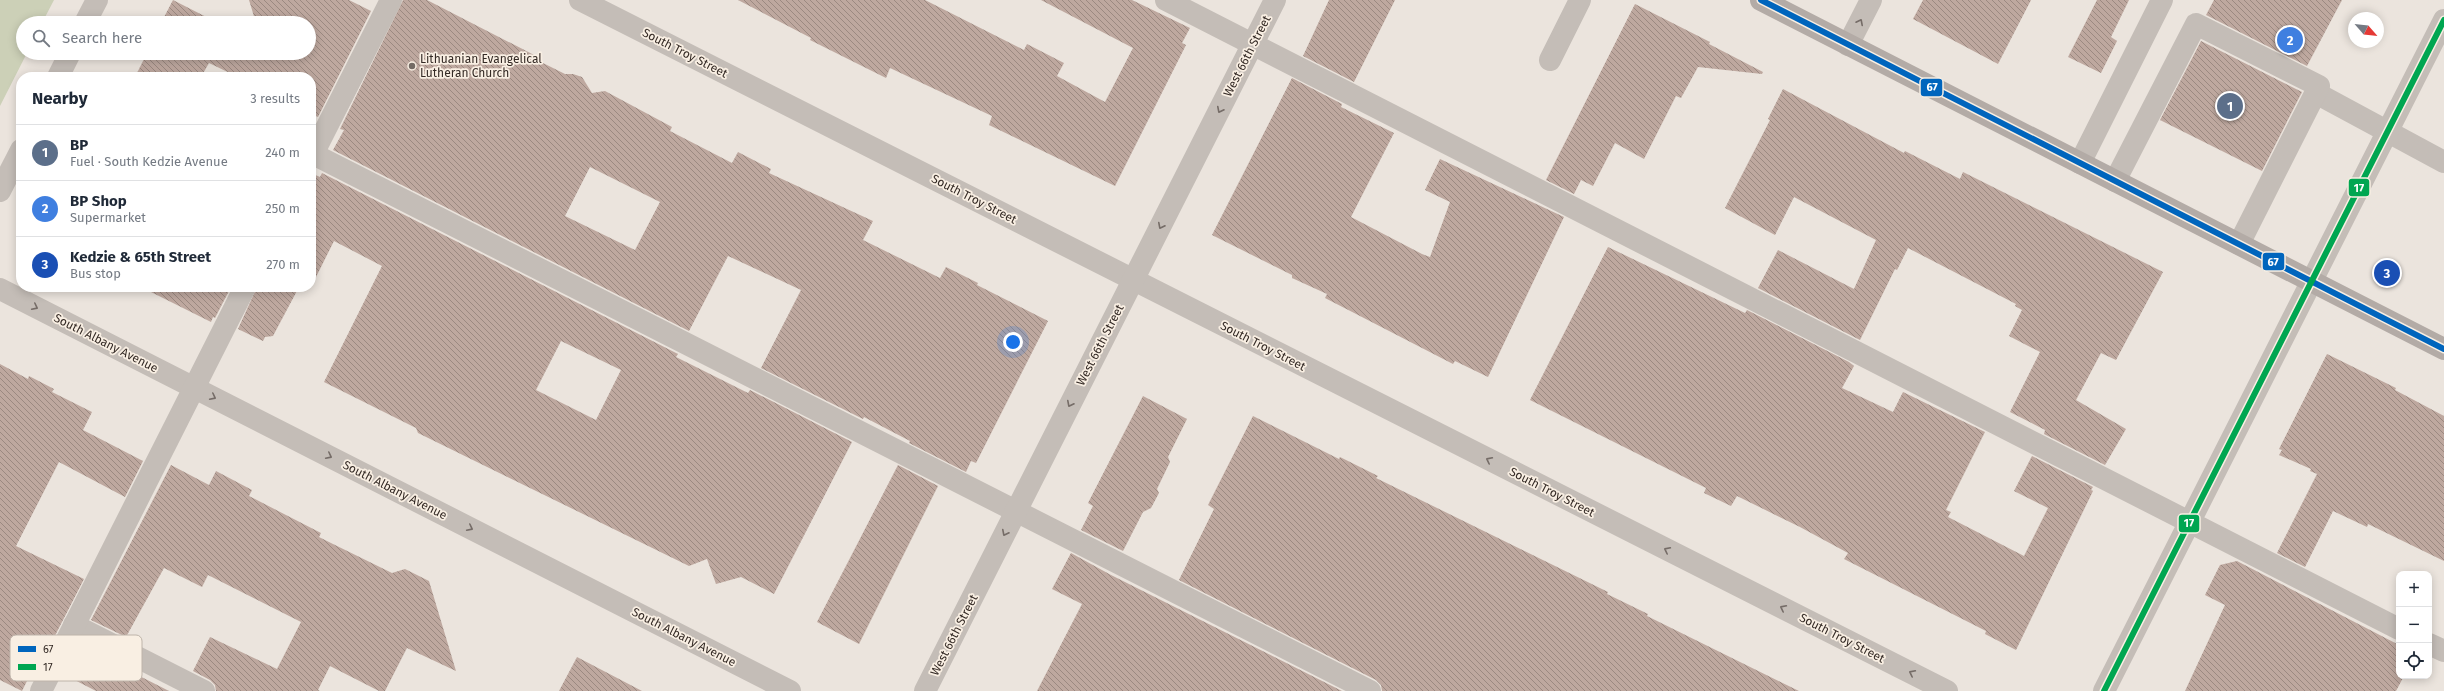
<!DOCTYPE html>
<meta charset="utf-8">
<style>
body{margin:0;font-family:"Fira Sans",sans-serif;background:#f2f2f3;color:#1f2937}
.controls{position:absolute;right:12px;bottom:12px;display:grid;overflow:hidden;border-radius:8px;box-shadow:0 2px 10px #0003}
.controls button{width:36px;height:36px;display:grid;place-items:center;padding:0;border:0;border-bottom:1px solid #e0e1e3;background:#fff;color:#1f2937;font:20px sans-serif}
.compass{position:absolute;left:2348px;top:12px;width:36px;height:36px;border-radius:50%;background:#fff;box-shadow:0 2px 10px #0003;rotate:118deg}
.you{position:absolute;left:1013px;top:342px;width:14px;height:14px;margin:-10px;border:3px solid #fff;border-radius:50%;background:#1a73e8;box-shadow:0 0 0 6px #1a73e833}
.badge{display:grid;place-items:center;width:26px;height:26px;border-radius:50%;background:#746b65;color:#fff;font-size:13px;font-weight:700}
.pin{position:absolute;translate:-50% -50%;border:2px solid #fff;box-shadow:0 1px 4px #0006}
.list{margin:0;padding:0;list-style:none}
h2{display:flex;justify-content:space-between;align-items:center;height:52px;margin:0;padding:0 16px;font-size:17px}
h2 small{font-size:13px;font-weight:400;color:#747a83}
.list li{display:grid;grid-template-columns:26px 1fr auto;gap:12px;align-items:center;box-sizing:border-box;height:56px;padding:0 16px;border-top:1px solid #e0e1e3}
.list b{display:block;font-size:15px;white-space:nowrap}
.list p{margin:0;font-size:13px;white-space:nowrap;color:#747a83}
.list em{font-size:13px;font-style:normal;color:#747a83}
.icon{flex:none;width:22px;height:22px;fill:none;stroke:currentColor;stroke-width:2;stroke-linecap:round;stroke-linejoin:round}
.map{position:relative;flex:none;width:2444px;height:691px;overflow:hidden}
.search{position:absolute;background:#fff;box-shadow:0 2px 10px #0003;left:16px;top:16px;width:300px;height:44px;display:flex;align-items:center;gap:10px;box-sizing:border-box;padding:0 14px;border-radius:22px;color:#747a83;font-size:15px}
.panel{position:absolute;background:#fff;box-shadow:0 2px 10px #0003;left:16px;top:72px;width:300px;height:220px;border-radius:16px}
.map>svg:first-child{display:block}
.green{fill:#ccd0b7}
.building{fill:url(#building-back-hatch);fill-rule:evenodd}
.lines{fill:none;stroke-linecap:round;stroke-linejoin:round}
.minor{stroke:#c4bdb7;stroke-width:22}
.major{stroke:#b3aba6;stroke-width:22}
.bus-1-casing{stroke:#f9efe3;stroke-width:9}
.bus-2-casing{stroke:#f9efe3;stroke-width:9}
.bus-1{stroke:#0065bd;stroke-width:6}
.bus-2{stroke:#00a651;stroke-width:6}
.oneway{stroke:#756c67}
.poi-dot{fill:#746b65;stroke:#f9efe3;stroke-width:1.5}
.labels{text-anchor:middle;stroke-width:3.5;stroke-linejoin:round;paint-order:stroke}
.street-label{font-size:12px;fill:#342a25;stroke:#f9efe3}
.poi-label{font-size:12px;fill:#342a25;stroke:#f9efe3;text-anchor:start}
.key{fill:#f9efe3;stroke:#beb4aa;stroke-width:1}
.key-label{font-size:11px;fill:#342a25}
.line-badge{stroke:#f9efe3;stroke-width:1.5}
.badge-label{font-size:11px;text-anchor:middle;font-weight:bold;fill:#fff}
</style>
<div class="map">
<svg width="2444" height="691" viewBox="0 0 2444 691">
<defs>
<pattern id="building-back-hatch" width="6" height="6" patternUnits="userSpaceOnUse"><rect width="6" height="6" fill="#bea89f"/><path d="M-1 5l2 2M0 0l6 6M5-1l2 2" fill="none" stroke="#9b8981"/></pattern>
</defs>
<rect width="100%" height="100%" fill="#ebe4dd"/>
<polygon class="green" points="0,0 54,0 42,23 23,23 23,53 27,53 0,106"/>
<g class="building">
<polygon points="173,0 218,23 161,23"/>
<polygon points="249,0 349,0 371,11 318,117 311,114 311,77 238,77 209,63 201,77 135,77 147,53 309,53 309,23 256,23"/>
<path d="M403 0H427L536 56 535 59 565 74H573L582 77 592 93 605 91 672 127 670 131 732 163 738 152 771 169 769 173 873 221 863 240 940 278 946 267 978 283 977 285 1048 321 976 463 971 461 966 472 909 443 910 441 864 417 863 419 761 368 801 290 728 256 689 331 333 150 344 130 340 129ZM590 167 660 202 635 250 565 216Z"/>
<polygon points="738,0 925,0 1024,50 1027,44 1064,63 1057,76 1105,102 1133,48 1041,0 1132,0 1190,28 1182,43 1186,45 1115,186 989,125 992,116 890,68 886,78 810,40 811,38"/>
<polygon points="1329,0 1395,0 1354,82 1303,56"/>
<polygon points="1923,0 2031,0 1998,64 1913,19"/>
<polygon points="2097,0 2129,0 2111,37 2117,41 2101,73 2068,57"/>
<polygon points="2214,0 2342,0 2307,66 2206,15"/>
<polygon points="1635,4 1710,42 1709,44 1763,72 1762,74 1698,67 1681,98 1676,96 1644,159 1615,143 1593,186 1581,180 1574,194 1546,180"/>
<polygon points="2201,41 2302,92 2262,171 2160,120"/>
<polygon points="1292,78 1342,104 1341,107 1394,133 1351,217 1422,254 1430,257 1450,202 1425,190 1440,159 1564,217 1488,377 1455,361 1453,364 1360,316 1325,298 1327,294 1292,278 1292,275 1212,235"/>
<polygon points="1783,89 1904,153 1905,151 1960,179 1963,172 2163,272 2116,360 2101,353 2076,400 2126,429 2105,465 2044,434 2045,430 2010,412 2040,352 2009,336 2022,310 2015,306 2016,304 1908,248 1897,270 1895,269 1860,340 1758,288 1778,250 1854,289 1876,240 1794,197 1775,235 1725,208 1770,120 1768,119"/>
<path d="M311 173 320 177 322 173 678 354 676 357 748 393 750 390 852 442 774 594 741 577 716 584 707 559 689 566 418 433 416 428 324 382 382 266 334 241 311 287ZM561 341 621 370 596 420 536 390Z"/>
<polygon points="1608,247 1745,313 1747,310 1849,362 1854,366 1842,388 1893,412 1903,392 1985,432 1946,510 1951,512 1948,517 2024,556 2048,508 2014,491 2032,456 2093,487 2091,490 2093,491 2016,650 1985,634 1986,631 1844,559 1848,553 1800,527 1737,496 1731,506 1704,493 1706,488 1530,400"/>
<polygon points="141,287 231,287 215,318 213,317 211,322"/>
<polygon points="257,287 299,287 273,336 265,337 263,341 238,329"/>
<polygon points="2327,354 2396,388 2395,390 2444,416 2444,561 2368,524 2367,527 2333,511 2305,567 2277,553 2317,474 2310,471 2311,469 2279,455 2282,450 2279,449"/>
<polygon points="0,364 28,379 29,376 54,389 52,392 92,412 83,430 143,461 125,497 59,462 16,546 84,579 41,663 37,661 22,691 0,680"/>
<polygon points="1143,396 1187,419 1168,457 1170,462 1157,489 1159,493 1151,508 1143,512 1123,551 1081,530 1093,506 1088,503"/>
<polygon points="1253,416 1339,459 1340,457 1378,476 1376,478 1608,592 1607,594 1648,614 1647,616 1799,691 1382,691 1381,685 1376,680 1179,580 1214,509 1208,505"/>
<polygon points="171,465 209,485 216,471 252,490 249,496 321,533 319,537 333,544 392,573 405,569 429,581 456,671 407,648 385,691 379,691 330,666 318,690 320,691 216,691 215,685 210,680 193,671 210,637 277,669 301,622 208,575 202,587 164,568 126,637 91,620"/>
<polygon points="898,465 938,486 859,644 817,622"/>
<polygon points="1071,553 1111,575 1342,691 1037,691 1082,604 1052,589"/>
<polygon points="2237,561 2399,645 2399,676 2404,676 2396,691 2185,691 2225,605 2205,595 2220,565"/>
<polygon points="80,642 114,659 112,662 169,691 96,691 63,674"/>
<polygon points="577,657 642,691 559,691"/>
</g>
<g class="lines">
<g class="minor">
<polyline points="580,0 1947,691"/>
<polyline points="1166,0 2399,629"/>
<polyline points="85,23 97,0"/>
<polyline points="1848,45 1871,0"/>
<polyline points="1550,60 1580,0"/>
<polyline points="58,77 70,53"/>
<polyline points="2316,93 2444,162"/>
<polyline points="313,154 1370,691"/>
<polyline points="311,158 391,0"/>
<polyline points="2080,163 2162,0"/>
<polyline points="2115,181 2196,24 2319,86 2239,244"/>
<polyline points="0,191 21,150"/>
<polyline points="0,289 790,691"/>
<polyline points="74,625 204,691"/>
<polyline points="2429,644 2444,651"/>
<polyline points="41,691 245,287"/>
<polyline points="925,691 1275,0"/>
<polyline points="2104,691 2444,20"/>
</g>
<polyline class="major" points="1761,0 2444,349"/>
<defs>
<polyline id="bus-1" points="1761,0 2444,349"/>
<polyline id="bus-2" points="2104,691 2444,20"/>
</defs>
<use href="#bus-1" class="bus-1-casing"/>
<use href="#bus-2" class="bus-2-casing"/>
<use href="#bus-1" class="bus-1"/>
<use href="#bus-2" class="bus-2"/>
</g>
<defs><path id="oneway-chevron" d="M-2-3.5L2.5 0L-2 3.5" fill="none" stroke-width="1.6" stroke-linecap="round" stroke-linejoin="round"/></defs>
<g class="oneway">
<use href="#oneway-chevron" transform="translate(1860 22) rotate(-63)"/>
<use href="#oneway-chevron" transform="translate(1220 110) rotate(117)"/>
<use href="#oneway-chevron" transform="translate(1161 226) rotate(117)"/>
<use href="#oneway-chevron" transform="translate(35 307) rotate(27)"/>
<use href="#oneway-chevron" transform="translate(213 397) rotate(27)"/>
<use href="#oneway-chevron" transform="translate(1070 404) rotate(117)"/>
<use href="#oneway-chevron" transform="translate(329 456) rotate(27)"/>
<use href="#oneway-chevron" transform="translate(1489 460) rotate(-153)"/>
<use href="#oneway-chevron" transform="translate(470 528) rotate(27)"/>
<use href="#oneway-chevron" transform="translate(1005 533) rotate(117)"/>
<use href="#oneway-chevron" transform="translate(1667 550) rotate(-153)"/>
<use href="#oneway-chevron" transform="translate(1783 608) rotate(-153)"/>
<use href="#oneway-chevron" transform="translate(1912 673) rotate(-153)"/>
</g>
<circle class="poi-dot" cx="412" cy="66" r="4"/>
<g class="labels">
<g class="street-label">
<text transform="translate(685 53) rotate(27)" y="4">South Troy Street</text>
<text transform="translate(1247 56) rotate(-63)" y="4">West 66th Street</text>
<text transform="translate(974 199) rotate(27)" y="4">South Troy Street</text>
<text transform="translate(106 343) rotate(27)" y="4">South Albany Avenue</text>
<text transform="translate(1100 345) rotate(-63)" y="4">West 66th Street</text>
<text transform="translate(1263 346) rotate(27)" y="4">South Troy Street</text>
<text transform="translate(395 490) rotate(27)" y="4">South Albany Avenue</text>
<text transform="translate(1552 492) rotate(27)" y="4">South Troy Street</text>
<text transform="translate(954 635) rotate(-63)" y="4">West 66th Street</text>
<text transform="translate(684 637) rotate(27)" y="4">South Albany Avenue</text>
<text transform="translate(1842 638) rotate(27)" y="4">South Troy Street</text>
</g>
<g class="poi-label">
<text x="420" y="63">Lithuanian Evangelical<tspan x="420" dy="14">Lutheran Church</tspan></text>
</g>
</g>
<rect x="10" y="635" width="132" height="46" rx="6" class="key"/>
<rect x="18" y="646" width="18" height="6" fill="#0065bd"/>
<rect x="18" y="664" width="18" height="6" fill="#00a651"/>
<g class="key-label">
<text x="43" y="653">67</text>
<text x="43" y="671">17</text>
</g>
<g class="line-badge">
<rect x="1920" y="78" width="23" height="19" rx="4" fill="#0065bd"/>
<rect x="2348" y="178" width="22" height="19" rx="4" fill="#00a651"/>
<rect x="2262" y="252" width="23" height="19" rx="4" fill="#0065bd"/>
<rect x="2178" y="514" width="22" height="19" rx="4" fill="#00a651"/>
</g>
<g class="badge-label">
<text x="1932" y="91">67</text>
<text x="2359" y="192">17</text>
<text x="2273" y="266">67</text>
<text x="2189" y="527">17</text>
</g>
</svg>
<div class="controls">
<button>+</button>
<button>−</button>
<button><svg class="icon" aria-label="locate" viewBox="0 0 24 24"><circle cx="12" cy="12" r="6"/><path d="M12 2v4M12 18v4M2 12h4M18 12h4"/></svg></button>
</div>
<svg class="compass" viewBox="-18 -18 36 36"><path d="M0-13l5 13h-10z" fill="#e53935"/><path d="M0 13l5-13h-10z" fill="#747a83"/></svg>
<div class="you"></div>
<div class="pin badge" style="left:2230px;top:106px;background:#5c6f8a">1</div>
<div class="pin badge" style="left:2290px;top:40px;background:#3f7fe0">2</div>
<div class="pin badge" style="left:2387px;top:273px;background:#1a4fb4">3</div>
<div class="search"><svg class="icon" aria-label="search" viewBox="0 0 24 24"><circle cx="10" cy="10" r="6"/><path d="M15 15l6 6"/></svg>Search here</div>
<section class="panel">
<h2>Nearby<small>3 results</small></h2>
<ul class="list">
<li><span class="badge" style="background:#5c6f8a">1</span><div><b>BP</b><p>Fuel · South Kedzie Avenue</p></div><em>240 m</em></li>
<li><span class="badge" style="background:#3f7fe0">2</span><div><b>BP Shop</b><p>Supermarket</p></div><em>250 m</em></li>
<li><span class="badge" style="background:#1a4fb4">3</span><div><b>Kedzie &amp; 65th Street</b><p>Bus stop</p></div><em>270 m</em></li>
</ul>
</section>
</div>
